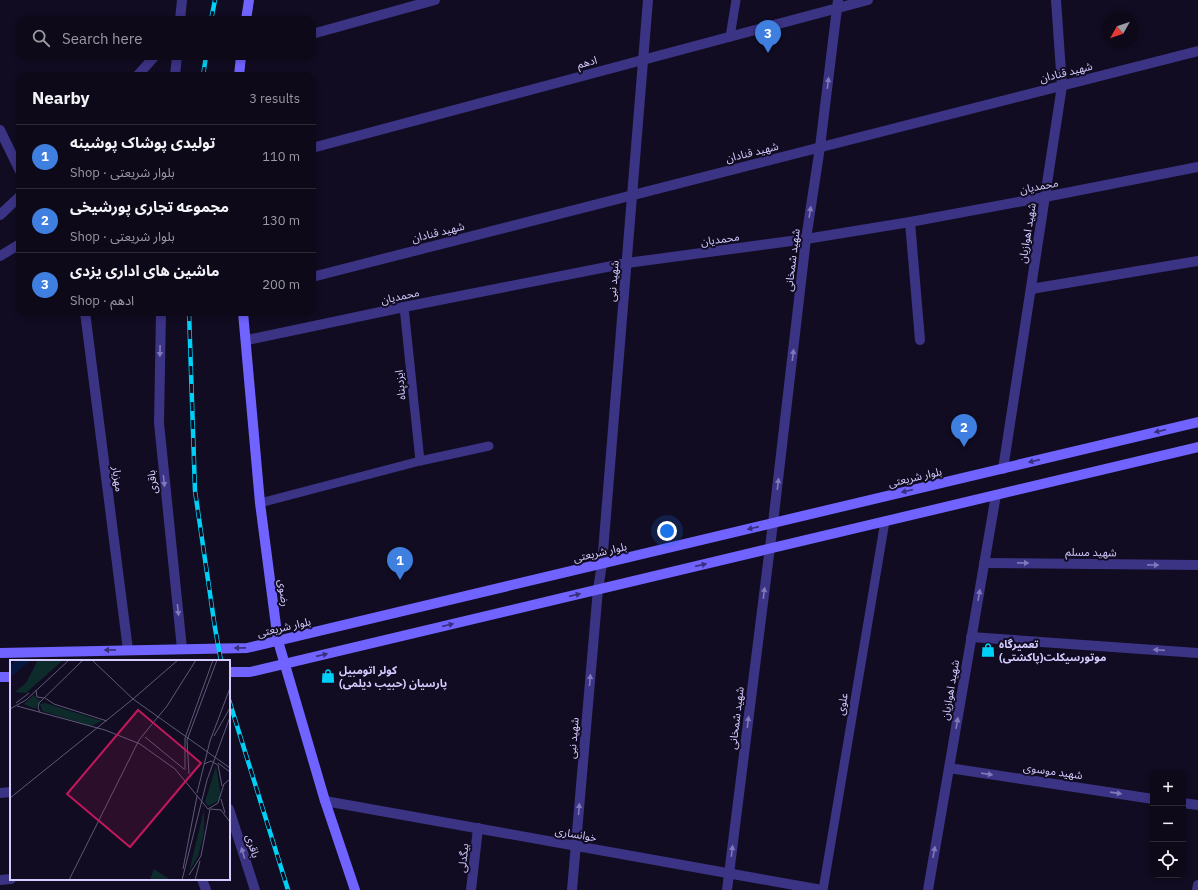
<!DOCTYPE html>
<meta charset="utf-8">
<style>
body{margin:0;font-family:"IBM Plex Sans","Noto Sans Arabic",sans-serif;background:#161222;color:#f1f3f6}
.controls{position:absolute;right:12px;bottom:12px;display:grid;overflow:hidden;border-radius:8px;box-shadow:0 2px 6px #0003}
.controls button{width:36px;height:36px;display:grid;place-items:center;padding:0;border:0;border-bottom:1px solid #2d2a38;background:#0d0919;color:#f1f3f6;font:20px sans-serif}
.compass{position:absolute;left:1102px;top:12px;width:36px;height:36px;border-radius:50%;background:#0d0919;box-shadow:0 2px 6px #0003;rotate:230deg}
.you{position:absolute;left:667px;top:531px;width:14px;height:14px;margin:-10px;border:3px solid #fff;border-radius:50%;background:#1a73e8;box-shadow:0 0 0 6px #1a73e833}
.badge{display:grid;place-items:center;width:26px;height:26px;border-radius:50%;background:#00d0f7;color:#fff;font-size:13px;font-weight:700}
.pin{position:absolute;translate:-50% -33px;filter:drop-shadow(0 1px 2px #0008)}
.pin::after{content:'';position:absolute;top:21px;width:14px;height:12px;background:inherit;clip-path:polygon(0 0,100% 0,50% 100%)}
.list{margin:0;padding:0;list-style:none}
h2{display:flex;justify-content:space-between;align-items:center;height:52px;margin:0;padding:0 16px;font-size:17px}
h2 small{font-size:13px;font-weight:400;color:#9a9aa2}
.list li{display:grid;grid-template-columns:26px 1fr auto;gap:12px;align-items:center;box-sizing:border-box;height:64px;padding:0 16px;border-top:1px solid #2d2a38}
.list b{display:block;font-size:15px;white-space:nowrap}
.list p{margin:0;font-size:13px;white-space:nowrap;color:#9a9aa2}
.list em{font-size:13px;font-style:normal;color:#9a9aa2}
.icon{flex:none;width:22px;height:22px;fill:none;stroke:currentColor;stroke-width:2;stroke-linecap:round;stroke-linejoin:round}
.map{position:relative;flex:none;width:1198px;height:890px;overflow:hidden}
.search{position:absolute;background:#0d0919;box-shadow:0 2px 6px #0003;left:16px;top:16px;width:300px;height:44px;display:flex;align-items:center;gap:10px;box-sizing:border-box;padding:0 14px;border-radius:12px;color:#9a9aa2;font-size:15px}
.panel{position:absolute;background:#0d0919;box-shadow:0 2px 6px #0003;left:16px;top:72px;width:300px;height:244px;border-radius:12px}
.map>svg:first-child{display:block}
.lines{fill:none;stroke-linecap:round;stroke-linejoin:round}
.service{stroke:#3b3384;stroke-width:9}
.minor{stroke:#3b3384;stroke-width:10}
.tertiary{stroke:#3b3384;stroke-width:10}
.secondary{stroke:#7063ff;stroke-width:10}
.rail-casing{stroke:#00d0f7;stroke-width:4.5}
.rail{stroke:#110c21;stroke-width:3;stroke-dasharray:9;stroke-linecap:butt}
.oneway{fill:#8078bb}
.oneway2{fill:#372f7a}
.labels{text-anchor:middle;stroke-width:4;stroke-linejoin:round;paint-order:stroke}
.street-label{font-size:11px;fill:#d5ccff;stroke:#110c21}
.poi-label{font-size:11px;font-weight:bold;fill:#d5ccff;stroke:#110c21;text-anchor:start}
.inset-road{fill:none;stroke:#5f597a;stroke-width:1}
.view{fill:#c2185b;fill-opacity:0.15;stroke:#c2185b;stroke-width:2}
.inset-edge{fill:none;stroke:#d5ccff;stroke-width:2}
</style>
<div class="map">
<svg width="1198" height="890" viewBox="0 0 1198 890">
<rect width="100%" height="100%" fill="#110c21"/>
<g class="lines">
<g class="service">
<polyline points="730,37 736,0"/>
<polyline points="404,307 420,461"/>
<polyline points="260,503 420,461 489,446"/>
<polyline points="823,890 885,521"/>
</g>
<g class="minor">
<polyline points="312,34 435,0"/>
<polyline points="0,130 20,171"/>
<polyline points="312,148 868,0"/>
<polyline points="910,222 920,340"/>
<polyline points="312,277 1198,51"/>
<polyline points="1031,289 1198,261"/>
<polyline points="85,312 128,650"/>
<polyline points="247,340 404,307 627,263 806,239 910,222 1045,197 1198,167"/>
<polyline points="1003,469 1062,86 1056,0"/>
<polyline points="984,563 1198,565"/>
<polyline points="971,637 1198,653"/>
<polyline points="949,768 1153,799"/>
<polyline points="0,793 11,792"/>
<polyline points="325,801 822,890"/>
<polyline points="1183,803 1198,805"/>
<polyline points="229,809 255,890"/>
<polyline points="202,879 206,890"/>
<polyline points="0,880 11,879"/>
<polyline points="471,890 478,828"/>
<polyline points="572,890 598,589 602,564 648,0"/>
<polyline points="727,890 773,523 806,239 820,147 838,0"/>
<polyline points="928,890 996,495"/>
<polyline points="1197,890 1198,885"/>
</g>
<g class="tertiary">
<polyline points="180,20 182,0"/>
<polyline points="137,76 155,56"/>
<polyline points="175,76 177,56"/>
<polyline points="0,215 20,196"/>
<polyline points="0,256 20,244"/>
<polyline points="161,312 159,423 182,649"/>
</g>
<g class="secondary">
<polyline points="246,20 249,0"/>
<polyline points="239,76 241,56"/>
<polyline points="243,312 260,503 278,641 325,801 355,890"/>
<polyline points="0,653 247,648 1198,422"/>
<polyline points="229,672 250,672 1198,447"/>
<polyline points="0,677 11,677"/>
</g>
<defs>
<g id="rail">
<polyline points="211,20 215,0"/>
<polyline points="203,76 206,56"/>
<polyline points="189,312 195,491 215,628 221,661"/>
<polyline points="229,700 288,890"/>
</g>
</defs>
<use href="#rail" class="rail-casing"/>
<use href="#rail" class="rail"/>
</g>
<defs><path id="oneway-solid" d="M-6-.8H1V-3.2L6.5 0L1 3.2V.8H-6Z"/></defs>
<g class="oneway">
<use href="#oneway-solid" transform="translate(828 83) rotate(-83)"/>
<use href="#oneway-solid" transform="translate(810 212) rotate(-81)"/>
<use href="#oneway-solid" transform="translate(160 351) rotate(91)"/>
<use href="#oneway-solid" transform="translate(793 355) rotate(-83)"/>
<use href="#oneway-solid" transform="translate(164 481) rotate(84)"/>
<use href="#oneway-solid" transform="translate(778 484) rotate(-83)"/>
<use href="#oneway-solid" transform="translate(1023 563) rotate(1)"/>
<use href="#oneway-solid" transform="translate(1153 565) rotate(1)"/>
<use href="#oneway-solid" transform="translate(764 593) rotate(-83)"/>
<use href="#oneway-solid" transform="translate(979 595) rotate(-80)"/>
<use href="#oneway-solid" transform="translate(178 610) rotate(84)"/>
<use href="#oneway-solid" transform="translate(1159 650) rotate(-176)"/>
<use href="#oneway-solid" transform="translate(590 680) rotate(-85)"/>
<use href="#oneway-solid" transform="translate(748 722) rotate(-83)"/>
<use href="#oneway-solid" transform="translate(957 723) rotate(-80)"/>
<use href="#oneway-solid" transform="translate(987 774) rotate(8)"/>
<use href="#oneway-solid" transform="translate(1116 793) rotate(8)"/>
<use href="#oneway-solid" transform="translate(579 809) rotate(-85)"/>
<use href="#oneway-solid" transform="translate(732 851) rotate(-83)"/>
<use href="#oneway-solid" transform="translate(934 852) rotate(-80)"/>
<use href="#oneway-solid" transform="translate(243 853) rotate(-107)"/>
</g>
<g class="oneway2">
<use href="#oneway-solid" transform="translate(1160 431) rotate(167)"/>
<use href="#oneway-solid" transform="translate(1034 461) rotate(167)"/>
<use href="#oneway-solid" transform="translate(907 491) rotate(167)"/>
<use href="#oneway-solid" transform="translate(753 528) rotate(167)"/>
<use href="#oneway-solid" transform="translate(701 565) rotate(-13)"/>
<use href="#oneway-solid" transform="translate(575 595) rotate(-13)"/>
<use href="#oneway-solid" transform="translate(448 625) rotate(-13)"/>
<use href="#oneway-solid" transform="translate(240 648) rotate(179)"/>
<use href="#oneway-solid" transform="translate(110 650) rotate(179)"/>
<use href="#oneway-solid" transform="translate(322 655) rotate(-13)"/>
</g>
<defs>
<symbol id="shop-bare" viewBox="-9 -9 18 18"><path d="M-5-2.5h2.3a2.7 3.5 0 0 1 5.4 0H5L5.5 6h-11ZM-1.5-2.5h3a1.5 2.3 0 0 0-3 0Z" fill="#00d0f7" stroke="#110c21" stroke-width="2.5" paint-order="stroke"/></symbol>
</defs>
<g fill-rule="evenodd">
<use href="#shop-bare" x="978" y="640" width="20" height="20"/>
<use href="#shop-bare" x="318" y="666" width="20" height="20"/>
</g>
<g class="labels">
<g class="street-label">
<text transform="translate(587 62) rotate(-15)" y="4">ادهم</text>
<text transform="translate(1066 72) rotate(-14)" y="4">شهید قنادان</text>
<text transform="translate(752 152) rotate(-14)" y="4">شهید قنادان</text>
<text transform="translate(1039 186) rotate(-11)" y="4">محمدیان</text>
<text transform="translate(438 232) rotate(-14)" y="4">شهید قنادان</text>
<text transform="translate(1027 233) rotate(-81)" y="4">شهید اهوازیان</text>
<text transform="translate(720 239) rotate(-8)" y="4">محمدیان</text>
<text transform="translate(792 260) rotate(-83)" y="4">شهید شمخانی</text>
<text transform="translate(613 281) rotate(-85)" y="4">شهید نبی</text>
<text transform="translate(400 296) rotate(-12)" y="4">محمدیان</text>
<text transform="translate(400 385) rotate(-96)" y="4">ایزدپناه</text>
<text transform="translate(915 477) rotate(-13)" y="4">بلوار شریعتی</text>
<text transform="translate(118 479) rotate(83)" y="4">مهزیار</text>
<text transform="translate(152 482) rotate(-96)" y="4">باقری</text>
<text transform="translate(600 552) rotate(-13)" y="4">بلوار شریعتی</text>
<text transform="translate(1091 552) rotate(1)" y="4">شهید مسلم</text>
<text transform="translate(284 593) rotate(82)" y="4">رضوی</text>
<text transform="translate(284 627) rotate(-13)" y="4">بلوار شریعتی</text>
<text transform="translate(950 690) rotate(-80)" y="4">شهید اهوازیان</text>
<text transform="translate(842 704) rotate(-80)" y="4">علوی</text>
<text transform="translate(736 718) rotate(-83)" y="4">شهید شمخانی</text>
<text transform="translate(573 738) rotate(-85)" y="4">شهید نبی</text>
<text transform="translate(1053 771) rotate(8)" y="4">شهید موسوی</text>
<text transform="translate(576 834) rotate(10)" y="4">خوانساری</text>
<text transform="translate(253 846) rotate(73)" y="4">باقری</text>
<text transform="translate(463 858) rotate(-84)" y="4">بیگدلی</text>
</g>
<g class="poi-label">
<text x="999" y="648">تعمیرگاه<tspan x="999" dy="13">موتورسیکلت(پاکشتی)</tspan></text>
<text x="339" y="674">کولر اتومبیل<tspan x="339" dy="13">پارسیان (حبیب دیلمی)</tspan></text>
</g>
</g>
<g transform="translate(10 660)">
<rect width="220" height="220" fill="#110c21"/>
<path d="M28 0H53L16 33 5 32 16 23ZM24 35 27 39 31 40 25 49 14 44ZM35 43 57 50 92 61 81 66 32 51 30 44ZM206 106 211 136 208 141 198 146 195 142ZM194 150V173L188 196 179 212ZM144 209 159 219 140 220Z" fill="#0e2b2c"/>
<path d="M7 0H22L0 17V6Z" fill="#061840"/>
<path class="inset-road" d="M82 0 123 39 220 108M26 30 27 37 34 38M35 38 44 44 97 61M123 39 168 0M6 43 19 33M7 46 95 70 130 84 165 109 198 149 208 143 214 124 220 119M0 49 16 40 59 0M30 52 28 48 29 43 73 0M204 76 220 48M135 77 174 109M208 103 220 112M194 104 201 101 208 105 212 126M175 110V78L203 0M179 114 177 80 207 0M187 133 200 81 220 28M0 138 123 39M211 139 215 153M191 196 200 149 211 150 220 162M173 209 187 136M179 215 191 196M59 220 129 80 157 46 186 0M172 220 197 120 220 57M185 220 190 201"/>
<path class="view" d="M128 50 191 103 120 187 57 134Z"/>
<rect width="220" height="220" class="inset-edge"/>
</g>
</svg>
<div class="controls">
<button>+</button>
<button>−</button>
<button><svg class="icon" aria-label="locate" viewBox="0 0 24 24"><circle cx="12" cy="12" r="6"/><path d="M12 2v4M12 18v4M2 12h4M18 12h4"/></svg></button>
</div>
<svg class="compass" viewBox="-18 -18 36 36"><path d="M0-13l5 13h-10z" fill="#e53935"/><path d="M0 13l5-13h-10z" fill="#9a9aa2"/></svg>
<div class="you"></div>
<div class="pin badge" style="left:400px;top:580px;background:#3f7fe0">1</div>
<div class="pin badge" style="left:964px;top:447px;background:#3f7fe0">2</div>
<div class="pin badge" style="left:768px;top:53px;background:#3f7fe0">3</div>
<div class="search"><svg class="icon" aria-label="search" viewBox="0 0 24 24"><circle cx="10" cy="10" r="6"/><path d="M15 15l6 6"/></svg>Search here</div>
<section class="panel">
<h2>Nearby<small>3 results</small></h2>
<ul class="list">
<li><span class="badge" style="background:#3f7fe0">1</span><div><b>تولیدی پوشاک پوشینه</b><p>Shop · بلوار شریعتی</p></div><em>110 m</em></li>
<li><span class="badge" style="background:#3f7fe0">2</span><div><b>مجموعه تجاری پورشیخی</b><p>Shop · بلوار شریعتی</p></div><em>130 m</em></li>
<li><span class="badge" style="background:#3f7fe0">3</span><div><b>ماشین های اداری یزدی</b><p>Shop · ادهم</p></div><em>200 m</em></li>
</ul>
</section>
</div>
